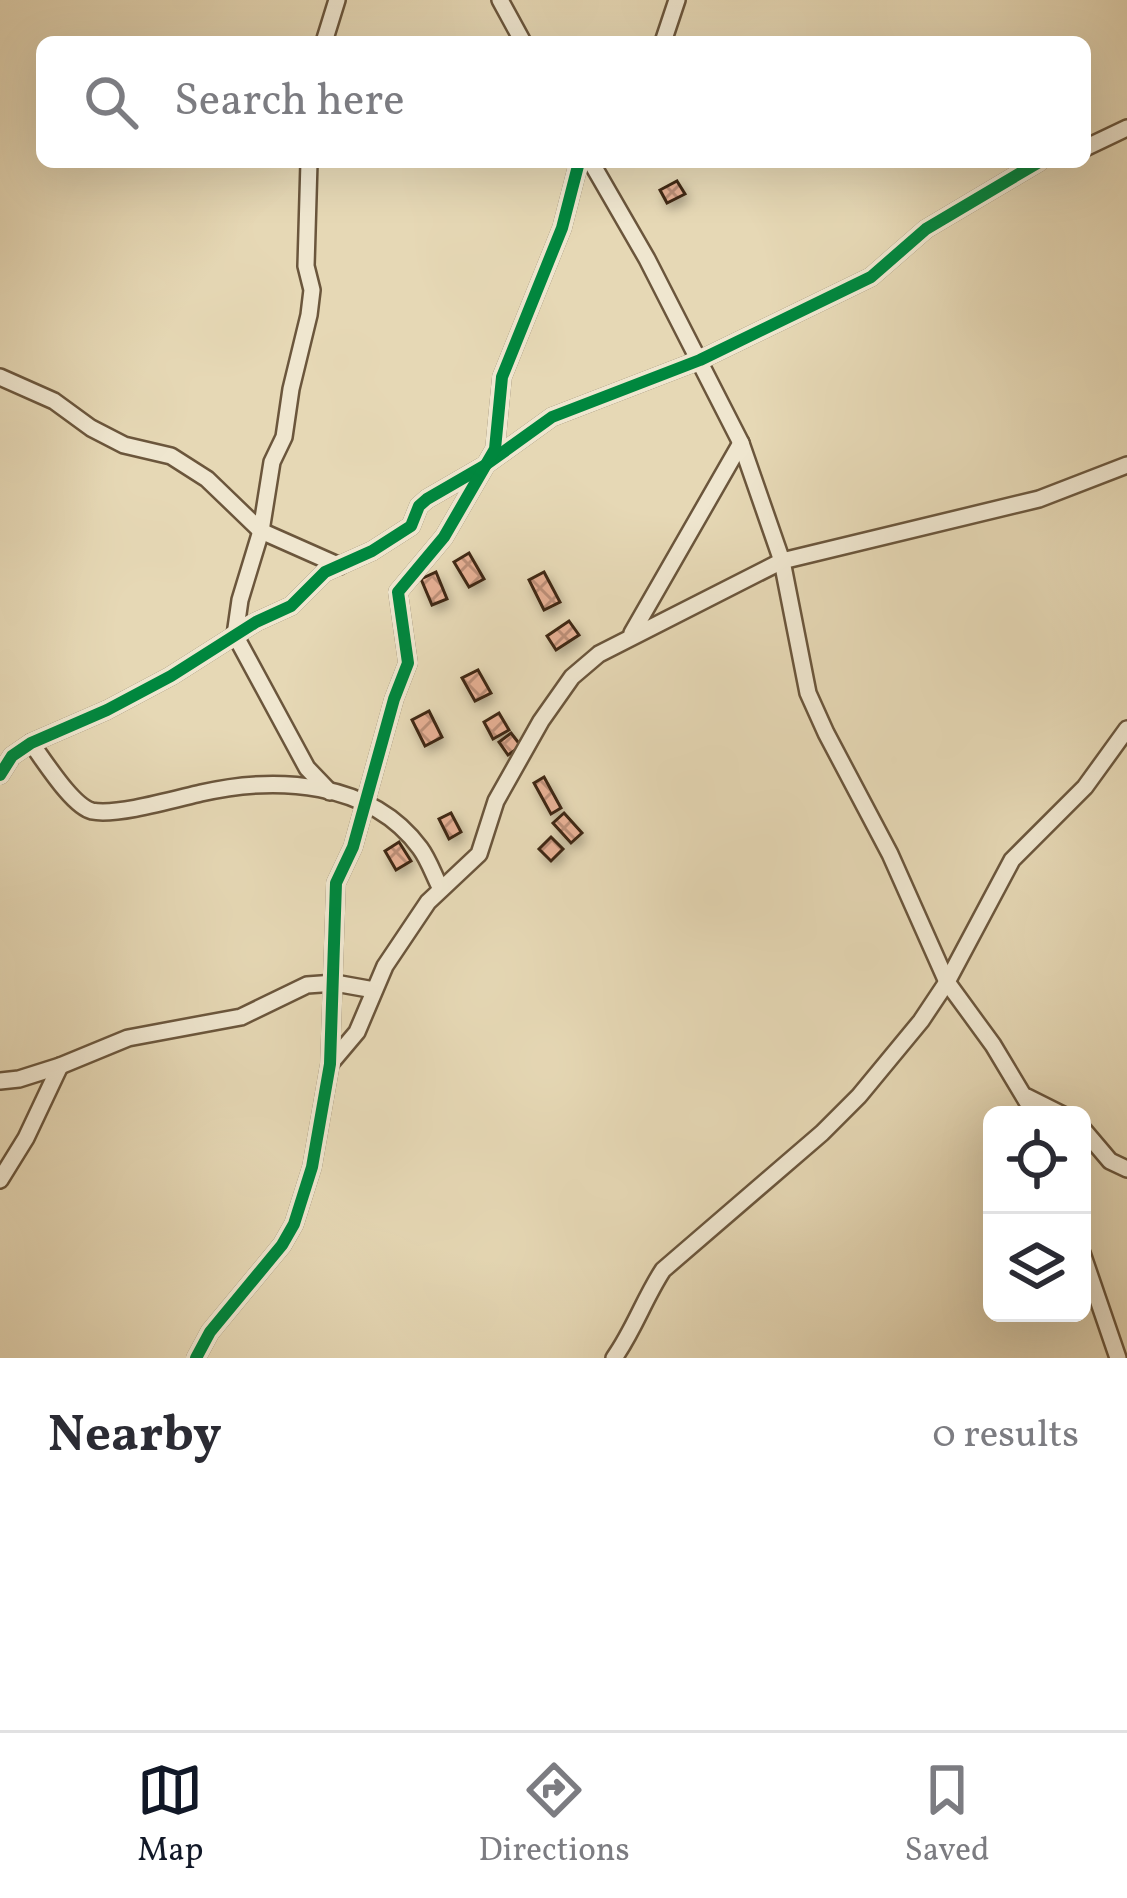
<!DOCTYPE html>
<style>
body{margin:0;font-family:Vollkorn,serif;background:#f7f7f7;color:#2b2b33}
.controls{position:absolute;right:36px;bottom:36px;display:grid;overflow:hidden;border-radius:18px;box-shadow:0 12px 48px #0002}
.controls button{width:108px;height:108px;display:grid;place-items:center;padding:0;border:0;border-bottom:3px solid #e1e1e2;background:#fff;color:#2b2b33;font:60px sans-serif}
.list{margin:0;padding:0;list-style:none}
h2{display:flex;justify-content:space-between;align-items:center;height:156px;margin:0;padding:0 48px;font-size:51px}
h2 small{font-size:39px;font-weight:400;color:#7c7c81}
.icon{flex:none;width:66px;height:66px;fill:none;stroke:currentColor;stroke-width:2;stroke-linecap:round;stroke-linejoin:round}
.map{position:relative;flex:none;width:1127px;height:1358px;overflow:hidden}
.search{position:absolute;background:#fff;box-shadow:0 12px 48px #0002;left:36px;right:36px;top:36px;height:132px;display:flex;align-items:center;gap:30px;box-sizing:border-box;padding:0 42px;border-radius:18px;color:#7c7c81;font-size:45px}
.sheet{height:372px;background:#fff}
nav{display:flex;justify-content:space-around;align-items:center;box-sizing:border-box;height:168px;border-top:3px solid #e1e1e2;background:#fff;font-size:33px;color:#7c7c81}
nav a{display:grid;justify-items:center;gap:6px}
nav .on{color:#111827}
.map>svg:first-child{display:block}
.building{fill:url(#building-cross-hatch);stroke:#422a13;stroke-width:3;filter:url(#shadow)}
.lines{fill:none;stroke-linecap:round;stroke-linejoin:round}
.minor-casing{stroke:#6b563c;stroke-width:20}
.minor{stroke:#efe6cf;stroke-width:15}
.cycleway-casing{stroke:#efe6cf;stroke-width:20}
.cycleway{stroke:#00873e;stroke-width:12}
</style>
<div class="map">
<svg width="1127" height="1358" viewBox="0 0 1127 1358">
<defs>
<pattern id="building-cross-hatch" width="8" height="8" patternUnits="userSpaceOnUse" patternTransform="scale(3)"><rect width="8" height="8" fill="#e3ad91"/><path d="M0 0l8 8M0 8l8-8" fill="none" stroke="#ba8d75"/></pattern>
<filter id="shadow"><feDropShadow dx="3.5" dy="6" stdDeviation="6" flood-color="#0004"/></filter>
</defs>
<rect width="100%" height="100%" fill="#e6d8b5"/>
<filter id="stains"><feTurbulence type="fractalNoise" baseFrequency=".00167" numOctaves="4"/><feColorMatrix values="0 0 0 0 .2 0 0 0 0 .09 0 0 0 0 .02 0 0 0 .5 -.17"/></filter>
<radialGradient id="worn" r=".72"><stop offset=".6" stop-color="#630" stop-opacity="0"/><stop offset="1" stop-color="#630" stop-opacity=".3"/></radialGradient>
<g class="building">
<polygon points="677,181 685,194 667,203 660,190"/>
<polygon points="469,553 484,579 469,587 454,562"/>
<polygon points="436,572 447,599 432,605 421,579"/>
<polygon points="544,572 560,602 544,610 529,580"/>
<polygon points="569,621 579,635 556,650 547,636"/>
<polygon points="478,670 491,693 475,701 462,678"/>
<polygon points="429,711 442,737 425,746 412,720"/>
<polygon points="499,713 509,730 493,739 484,722"/>
<polygon points="511,733 521,746 508,755 499,742"/>
<polygon points="544,777 561,808 551,814 534,783"/>
<polygon points="451,813 461,832 449,839 439,819"/>
<polygon points="564,813 582,833 571,843 553,823"/>
<polygon points="551,837 563,849 551,861 539,849"/>
<polygon points="399,842 411,861 396,870 385,851"/>
</g>
<g class="lines">
<defs>
<g id="minor">
<polyline points="500,0 523,42"/>
<polyline points="324,42 337,0"/>
<polyline points="663,42 677,0"/>
<polyline points="1085,148 1127,128"/>
<polyline points="309,162 306,266 312,290 309,315 291,389 284,437 272,462 261,531 240,600 235,635 307,768 330,792"/>
<polyline points="591,162 647,259 741,443 782,561 808,693 826,733 890,854 947,982 993,1045 1035,1115"/>
<polyline points="0,377 54,401 91,428 124,445 171,456 207,479 261,531 340,566"/>
<polyline points="632,633 741,443"/>
<path d="M31 743C44 760 72 806 92 811 117 816 175 799 201 793 275 776 370 780 420 848 429 860 434 876 441 889"/>
<polyline points="0,775 12,756 31,743 107,710 171,676 256,622 291,606 325,572 372,551 411,526 419,506 427,499 484,466 552,417 700,360 871,277 926,229 1039,162"/>
<polyline points="330,1064 357,1032 385,966 428,902 479,854 496,801 541,721 572,677 599,654 782,561 1039,499 1127,465"/>
<polyline points="0,1081 19,1079 60,1066 128,1038 241,1017 307,985 335,983 374,990"/>
<polyline points="1027,1097 1063,1115"/>
<polyline points="1082,1128 1110,1161 1127,1169"/>
<polyline points="0,1180 26,1138 60,1066"/>
<polyline points="1082,1253 1118,1358"/>
<polyline points="196,1358 210,1332 282,1245 294,1224 312,1167 330,1064 336,883 353,847 394,699 408,663 398,592 444,537 495,449 502,377 562,228 579,162"/>
<path d="M614 1358C634 1330 644 1299 663 1270L822 1133 859 1096 921 1021 947 982 1012 860 1085 787 1127 729"/>
</g>
</defs>
<use href="#minor" class="minor-casing"/>
<use href="#minor" class="minor"/>
<defs>
<g id="cycleway">
<polyline points="0,775 12,756 31,743 107,710 171,676 256,622 291,606 325,572 372,551 411,526 419,506 427,499 484,466 552,417 700,360 871,277 926,229 1039,162"/>
<polyline points="196,1358 210,1332 282,1245 294,1224 312,1167 330,1064 336,883 353,847 394,699 408,663 398,592 444,537 495,449 502,377 562,228 579,162"/>
</g>
</defs>
<use href="#cycleway" class="cycleway-casing"/>
<use href="#cycleway" class="cycleway"/>
</g>
<rect width="100%" height="100%" filter="url(#stains)"/>
<rect width="100%" height="100%" fill="url(#worn)"/>
</svg>
<div class="controls">
<button><svg class="icon" aria-label="locate" viewBox="0 0 24 24"><circle cx="12" cy="12" r="6"/><path d="M12 2v4M12 18v4M2 12h4M18 12h4"/></svg></button>
<button><svg class="icon" aria-label="layers" viewBox="0 0 24 24"><path d="M12 4l9 5-9 5-9-5zM3 14l9 5 9-5"/></svg></button>
</div>
<div class="search"><svg class="icon" aria-label="search" viewBox="0 0 24 24"><circle cx="10" cy="10" r="6"/><path d="M15 15l6 6"/></svg>Search here</div>
</div>
<section class="sheet">
<h2>Nearby<small>0 results</small></h2>
<ul class="list">
</ul>
</section>
<nav>
<a class="on"><svg class="icon" aria-label="map" viewBox="0 0 24 24"><path d="M3 6l6-2 6 2 6-2v14l-6 2-6-2-6 2zM9 4v14M15 6v14"/></svg>Map</a>
<a><svg class="icon" aria-label="directions" viewBox="0 0 24 24"><path d="M12 3l9 9-9 9-9-9zM9 14v-3h6M13 9l2 2-2 2"/></svg>Directions</a>
<a><svg class="icon" aria-label="saved" viewBox="0 0 24 24"><path d="M7 4h10v16l-5-4-5 4z"/></svg>Saved</a>
</nav>
